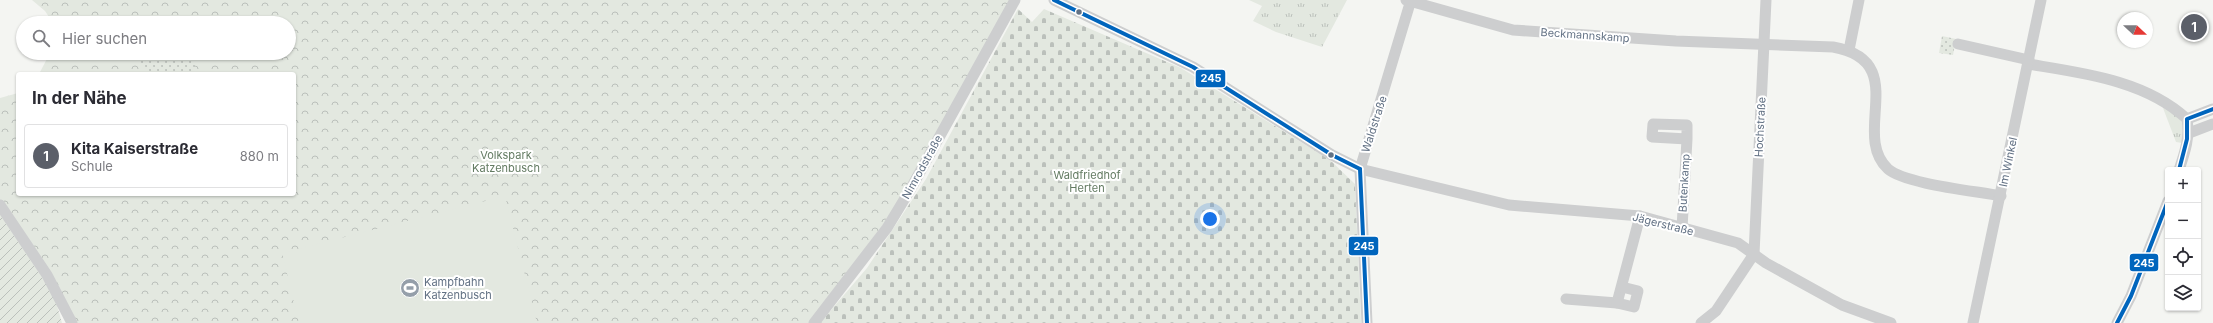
<!DOCTYPE html>
<html lang="de">
<meta charset="utf-8">
<style>
body{margin:0;font-family:Inter,sans-serif;background:#f2f2f3;color:#2b2b33}
.controls{position:absolute;right:12px;bottom:12px;display:grid;overflow:hidden;border-radius:4px;box-shadow:0 1px 3px #0004}
.controls button{width:36px;height:36px;display:grid;place-items:center;padding:0;border:0;border-bottom:1px solid #e1e1e2;background:#fff;color:#2b2b33;font:20px sans-serif}
.compass{position:absolute;left:2117px;top:12px;width:36px;height:36px;border-radius:50%;background:#fff;box-shadow:0 1px 3px #0004;rotate:112deg}
.you{position:absolute;left:1210px;top:219px;width:14px;height:14px;margin:-10px;border:3px solid #fff;border-radius:50%;background:#1a73e8;box-shadow:0 0 0 6px #1a73e833}
.badge{display:grid;place-items:center;width:26px;height:26px;border-radius:50%;background:#5b5f69;color:#fff;font-size:13px;font-weight:700}
.pin{position:absolute;translate:-50% -50%;border:2px solid #fff;box-shadow:0 1px 4px #0006}
.list{margin:0;padding:0;list-style:none}
h2{display:flex;justify-content:space-between;align-items:center;height:52px;margin:0;padding:0 16px;font-size:17px}
h2 small{font-size:13px;font-weight:400;color:#7c7c81}
.list li{display:grid;grid-template-columns:26px 1fr auto;gap:12px;align-items:center;box-sizing:border-box;height:64px;margin:0 8px 8px;padding:0 8px;border:1px solid #e1e1e2;border-radius:4px}
.list b{display:block;font-size:15px;white-space:nowrap}
.list p{margin:0;font-size:13px;white-space:nowrap;color:#7c7c81}
.list em{font-size:13px;font-style:normal;color:#7c7c81}
.icon{flex:none;width:22px;height:22px;fill:none;stroke:currentColor;stroke-width:2;stroke-linecap:round;stroke-linejoin:round}
.map{position:relative;flex:none;width:2213px;height:323px;overflow:hidden}
.search{position:absolute;background:#fff;box-shadow:0 1px 3px #0004;left:16px;top:16px;width:280px;height:44px;display:flex;align-items:center;gap:10px;box-sizing:border-box;padding:0 14px;border-radius:22px;color:#7c7c81;font-size:15px}
.panel{position:absolute;background:#fff;box-shadow:0 1px 3px #0004;left:16px;top:72px;width:280px;height:124px;border-radius:4px}
.map>svg:first-child{display:block}
.grass{fill:url(#grass-tufts)}
.forest{fill:url(#forest-crowns)}
.cemetery{fill:url(#cemetery-stones)}
.park{fill:url(#park-dots)}
.garden{fill:url(#garden-furrows)}
.pitch{fill:#e3e8e0}
.lines{fill:none;stroke-linecap:round;stroke-linejoin:round}
.minor{stroke:#cdcecf;stroke-width:11}
.bus-1-casing{stroke:#fff;stroke-width:7}
.bus-1{stroke:#0065bd;stroke-width:4}
.bus-dot{fill:#627184;stroke:#fff;stroke-width:1.5}
.labels{text-anchor:middle;stroke-width:4;stroke-linejoin:round;paint-order:stroke}
.street-label{font-size:11px;fill:#627184;stroke:#fff}
.park-label{font-size:11px;fill:#637b62;stroke:#fff}
.poi-label{font-size:11px;fill:#627184;stroke:#fff;text-anchor:start}
.line-badge{stroke:#fff;stroke-width:1.5}
.badge-label{font-size:11px;text-anchor:middle;font-weight:bold;fill:#fff}
</style>
<div class="map">
<svg width="2213" height="323" viewBox="0 0 2213 323">
<defs>
<pattern id="grass-tufts" width="24" height="20" patternUnits="userSpaceOnUse"><rect width="24" height="20" fill="#e3e8e0"/><path d="M3 7l-1-3M5 7V3M7 7l1-3M15 17l-1-3M17 17v-4M19 17l1-3" fill="none" stroke="#bbc0bb"/></pattern>
<pattern id="forest-crowns" width="20" height="18" patternUnits="userSpaceOnUse"><rect width="20" height="18" fill="#e3e8e0"/><path d="M2 6a3 3 0 1 1 6 0M12 15a3 3 0 1 1 6 0" fill="none" stroke="#bbc0bb"/></pattern>
<pattern id="cemetery-stones" width="16" height="16" patternUnits="userSpaceOnUse"><rect width="16" height="16" fill="#e3e8e0"/><path d="M2 7V4a2 2 0 0 1 4 0v3zM10 15v-3a2 2 0 0 1 4 0v3z" fill="#bbc0bb"/></pattern>
<pattern id="park-dots" width="8" height="8" patternUnits="userSpaceOnUse"><rect width="8" height="8" fill="#e3e8e0"/><path d="M2 2h.1M6 6h.1" fill="none" stroke="#bbc0bb" stroke-width="1.8" stroke-linecap="round"/></pattern>
<pattern id="garden-furrows" width="10" height="10" patternUnits="userSpaceOnUse"><rect width="10" height="10" fill="#e3e8e0"/><path d="M-1 1l2-2M0 10L10 0M9 11l2-2" fill="none" stroke="#bbc0bb"/></pattern>
</defs>
<rect width="100%" height="100%" fill="#f4f5f2"/>
<g class="grass">
<polygon points="1249,0 1347,0 1322,47 1276,32 1253,21 1262,6"/>
<polygon points="2163,108 2177,116 2183,124 2182,143 2176,142"/>
</g>
<polygon class="forest" points="32,0 1013,0 910,189 809,323 77,323 0,200 0,98 18,93 18,194 294,194 294,74 39,74 50,53 289,53 289,23 53,23 45,11"/>
<polygon class="cemetery" points="1018,9 1032,22 1044,9 1181,68 1330,160 1355,184 1361,323 820,323 867,268 926,179"/>
<g class="park">
<polygon points="1942,36 1956,39 1953,55 1939,53"/>
<polygon points="144,53 194,53 196,64 192,74 147,74 139,61 145,57"/>
</g>
<polygon class="garden" points="0,212 54,295 62,323 0,323"/>
<polygon class="pitch" points="505,196 537,323 299,323 282,253"/>
<g class="lines">
<g class="minor">
<polyline points="1054,0 1193,67 1332,155 1360,169 1509,205 1640,216 1738,243 1766,263 1842,305 1891,323"/>
<path d="M1406 0 1513 30 1676 41 1833 47C1912 61 1850 134 1888 169 1905 184 1976 191 2001 196"/>
<polyline points="1958,44 2029,60"/>
<polyline points="1849,50 1859,0"/>
<path d="M2028 64C2082 73 2145 80 2187 119"/>
<polyline points="2187,119 2213,109"/>
<polyline points="2189,133 2213,124"/>
<path d="M2179 170C2185 152 2190 138 2187 119"/>
<polyline points="0,205 47,275 72,323"/>
<polyline points="1682,228 1687,139 1687,125 1653,124 1652,137 1687,139"/>
<polyline points="1566,299 1617,303 1640,216"/>
<polyline points="1617,303 1634,307 1638,291 1622,287"/>
<polyline points="814,323 887,228 910,190 1015,0"/>
<polyline points="1367,323 1360,169 1411,0"/>
<polyline points="1701,323 1716,311 1754,254 1766,0"/>
<polyline points="1973,323 2041,0"/>
<polyline points="2117,323 2131,296 2168,201"/>
</g>
<defs>
<g id="bus-1">
<polyline points="1054,0 1193,67 1332,155 1360,169"/>
<polyline points="1360,169 1367,323"/>
<polyline points="2179,170 2187,139 2187,119 2213,109"/>
<polyline points="2117,323 2131,296 2168,201"/>
</g>
</defs>
<use href="#bus-1" class="bus-1-casing"/>
<use href="#bus-1" class="bus-1"/>
</g>
<defs>
<symbol id="stadium-disc" viewBox="-11 -11 22 22"><circle r="9.5" fill="#959faa" stroke="#fff"/><path d="M0-5a6.5 5 0 1 0 0 10a6.5 5 0 1 0 0-10ZM-3.5-1.8h7v3.6h-7Z" fill="#fff"/></symbol>
</defs>
<g fill-rule="evenodd">
<use href="#stadium-disc" x="399" y="277" width="22" height="22"/>
</g>
<g class="bus-dot">
<circle cx="1079" cy="12" r="3.5"/>
<circle cx="1331" cy="155" r="3.5"/>
</g>
<g class="labels">
<g class="street-label">
<text transform="translate(1585 35) rotate(4)" y="4">Beckmannskamp</text>
<text transform="translate(1374 124) rotate(-72)" y="4">Waldstraße</text>
<text transform="translate(1760 127) rotate(-87)" y="4">Hochstraße</text>
<text transform="translate(2008 162) rotate(-78)" y="4">Im Winkel</text>
<text transform="translate(922 167) rotate(-61)" y="4">Nimrodstraße</text>
<text transform="translate(1684 183) rotate(-87)" y="4">Butenkamp</text>
<text transform="translate(1663 224) rotate(14)" y="4">Jägerstraße</text>
</g>
<g class="park-label">
<text x="506" y="159">Volkspark<tspan x="506" dy="13">Katzenbusch</tspan></text>
<text x="1087" y="179">Waldfriedhof<tspan x="1087" dy="13">Herten</tspan></text>
</g>
<g class="poi-label">
<text x="424" y="286">Kampfbahn<tspan x="424" dy="13">Katzenbusch</tspan></text>
</g>
</g>
<g class="line-badge">
<rect x="1195" y="69" width="31" height="19" rx="4" fill="#0065bd"/>
<rect x="1348" y="236" width="31" height="20" rx="4" fill="#0065bd"/>
<rect x="2129" y="253" width="30" height="19" rx="4" fill="#0065bd"/>
</g>
<g class="badge-label">
<text x="1211" y="82">245</text>
<text x="1364" y="250">245</text>
<text x="2144" y="267">245</text>
</g>
</svg>
<div class="controls">
<button>+</button>
<button>−</button>
<button><svg class="icon" aria-label="locate" viewBox="0 0 24 24"><circle cx="12" cy="12" r="6"/><path d="M12 2v4M12 18v4M2 12h4M18 12h4"/></svg></button>
<button><svg class="icon" aria-label="layers" viewBox="0 0 24 24"><path d="M12 4l9 5-9 5-9-5zM3 14l9 5 9-5"/></svg></button>
</div>
<svg class="compass" viewBox="-18 -18 36 36"><path d="M0-13l5 13h-10z" fill="#e53935"/><path d="M0 13l5-13h-10z" fill="#7c7c81"/></svg>
<div class="you"></div>
<div class="pin badge" style="left:2194px;top:27px">1</div>
<div class="search"><svg class="icon" aria-label="search" viewBox="0 0 24 24"><circle cx="10" cy="10" r="6"/><path d="M15 15l6 6"/></svg>Hier suchen</div>
<section class="panel">
<h2>In der Nähe<small></small></h2>
<ul class="list">
<li><span class="badge">1</span><div><b>Kita Kaiserstraße</b><p>Schule</p></div><em>880 m</em></li>
</ul>
</section>
</div>
